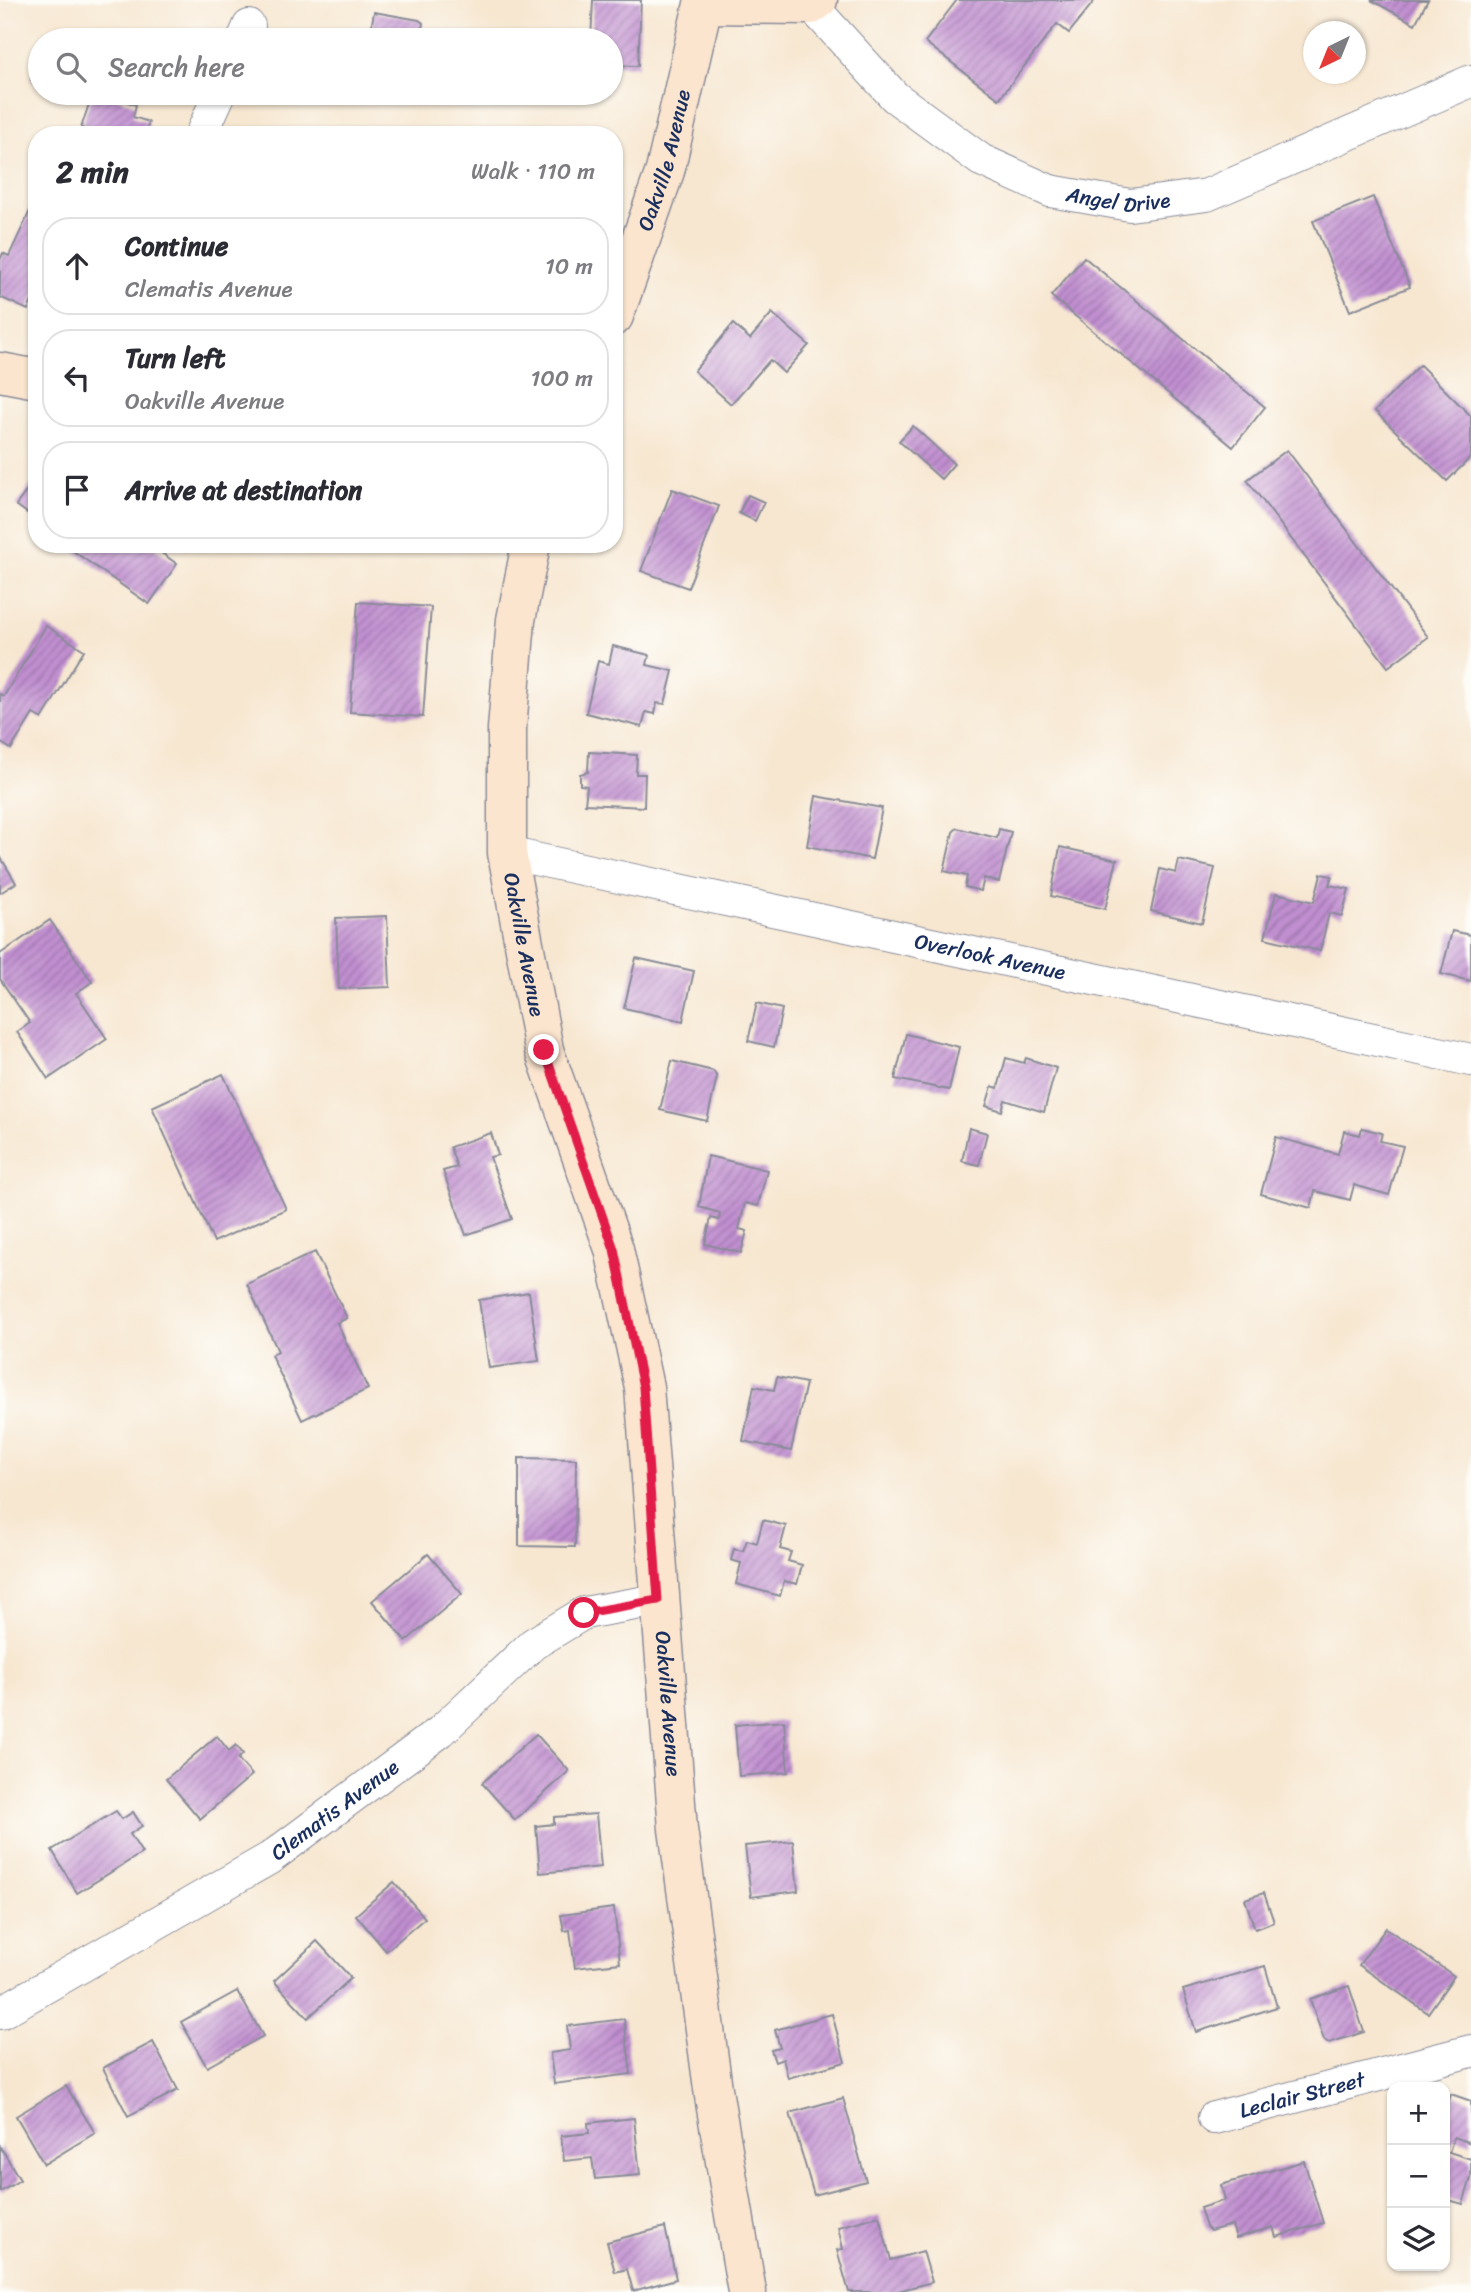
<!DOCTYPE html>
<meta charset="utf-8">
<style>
body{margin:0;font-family:Sriracha,sans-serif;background:#f2f2f3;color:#2b2b33}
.controls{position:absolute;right:21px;bottom:21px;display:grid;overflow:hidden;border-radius:14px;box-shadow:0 2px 5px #0004}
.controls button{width:63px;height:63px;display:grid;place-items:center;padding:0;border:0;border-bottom:2px solid #e1e1e2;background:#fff;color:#2b2b33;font:35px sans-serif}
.compass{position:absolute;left:1303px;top:21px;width:63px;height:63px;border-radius:50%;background:#fff;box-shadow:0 2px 5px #0004;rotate:223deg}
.stop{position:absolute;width:21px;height:21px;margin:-16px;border:5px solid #e11d48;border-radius:50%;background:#fff}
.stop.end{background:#e11d48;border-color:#fff;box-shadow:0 2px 7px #0008}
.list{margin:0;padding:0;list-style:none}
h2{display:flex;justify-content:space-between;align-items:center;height:91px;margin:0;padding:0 28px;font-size:30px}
h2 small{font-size:23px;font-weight:400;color:#7c7c81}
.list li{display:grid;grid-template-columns:46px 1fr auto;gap:21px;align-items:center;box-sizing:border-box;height:98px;margin:0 14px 14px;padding:0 14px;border:2px solid #e1e1e2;border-radius:28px}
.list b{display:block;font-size:26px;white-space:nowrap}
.list p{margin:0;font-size:23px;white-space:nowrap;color:#7c7c81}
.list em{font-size:23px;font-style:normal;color:#7c7c81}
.icon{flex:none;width:38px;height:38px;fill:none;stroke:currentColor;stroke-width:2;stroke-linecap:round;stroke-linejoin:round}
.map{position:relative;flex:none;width:1471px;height:2292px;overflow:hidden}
.search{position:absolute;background:#fff;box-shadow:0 2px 5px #0004;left:28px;top:28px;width:595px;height:77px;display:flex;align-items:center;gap:18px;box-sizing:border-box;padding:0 24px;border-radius:38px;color:#7c7c81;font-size:26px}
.panel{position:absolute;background:#fff;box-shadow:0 2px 5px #0004;left:28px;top:126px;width:595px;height:427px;border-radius:28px}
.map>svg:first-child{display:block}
.building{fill:url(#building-hatch)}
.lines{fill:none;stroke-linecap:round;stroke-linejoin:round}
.street-casing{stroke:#898b98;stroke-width:34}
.secondary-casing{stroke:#898b98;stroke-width:41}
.street{stroke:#fff;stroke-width:32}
.secondary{stroke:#fce5cf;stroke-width:38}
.route{stroke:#e11d48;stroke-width:9}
.labels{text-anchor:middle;stroke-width:5;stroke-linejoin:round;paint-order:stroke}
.street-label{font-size:21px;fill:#1b2f5e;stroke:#fdfcf7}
</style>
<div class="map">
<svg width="1471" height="2292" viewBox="0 0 1471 2292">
<defs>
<pattern id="building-hatch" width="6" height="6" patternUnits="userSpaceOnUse" patternTransform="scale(1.75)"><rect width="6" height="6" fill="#c18fd0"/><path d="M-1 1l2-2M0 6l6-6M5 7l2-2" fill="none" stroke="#9c75ac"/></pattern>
</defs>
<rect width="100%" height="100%" fill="#fdfcf7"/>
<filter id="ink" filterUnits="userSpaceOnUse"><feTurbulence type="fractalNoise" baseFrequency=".0143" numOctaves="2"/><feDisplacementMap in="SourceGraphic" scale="14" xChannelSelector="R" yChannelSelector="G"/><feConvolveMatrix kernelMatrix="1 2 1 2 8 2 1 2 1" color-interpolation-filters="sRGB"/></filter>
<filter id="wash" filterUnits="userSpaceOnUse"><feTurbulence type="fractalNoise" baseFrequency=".00686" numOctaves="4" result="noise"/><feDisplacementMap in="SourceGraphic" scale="28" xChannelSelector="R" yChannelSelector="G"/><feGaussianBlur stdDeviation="1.57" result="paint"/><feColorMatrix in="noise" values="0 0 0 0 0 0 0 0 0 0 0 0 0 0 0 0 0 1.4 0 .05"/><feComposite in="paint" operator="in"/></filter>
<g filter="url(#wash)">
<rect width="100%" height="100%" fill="#f7e7d1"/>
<g id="blocks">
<g class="building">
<polygon points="593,0 641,0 638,66 611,65 611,40 591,40"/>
<polygon points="957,0 1095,0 1069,33 1057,24 999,99 925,42"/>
<polygon points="1371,0 1428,0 1415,24"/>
<polygon points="374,12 419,20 423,23 420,40 369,40"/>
<polygon points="45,34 63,40 43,40"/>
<polygon points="40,51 40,83 31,80"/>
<polygon points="74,93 103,93 136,105 133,117 149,122 145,135 103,135 81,128 91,98"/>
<polygon points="387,93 410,93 409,98"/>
<polygon points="557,93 593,93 592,97 556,96"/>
<polygon points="37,196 37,290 28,310 0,297 0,260 3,253 9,256"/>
<polygon points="1373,197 1410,287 1350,311 1313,221"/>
<polygon points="1084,257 1265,407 1233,447 1051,296"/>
<polygon points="772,313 809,345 784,373 770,360 731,404 694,371 733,324 750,339"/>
<polygon points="1420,365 1471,416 1471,457 1447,481 1375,411"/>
<polygon points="913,426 954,464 941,479 899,441"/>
<polygon points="1287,450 1428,637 1388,667 1247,480"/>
<polygon points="37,477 37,520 16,505"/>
<polygon points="672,489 719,506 688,588 641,571"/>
<polygon points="748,495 764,502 755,521 739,513"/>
<polygon points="63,544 149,544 177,564 149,604"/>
<polygon points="358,602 431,607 423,717 350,712"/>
<polygon points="46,626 84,650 42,719 33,714 11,749 0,742 0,694 4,696"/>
<polygon points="613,646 649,655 647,665 673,671 665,704 657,703 655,714 646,712 642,727 586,713 598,661 609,664"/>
<polygon points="589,752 637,755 636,774 645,774 644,807 585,804 587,786 580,785 580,774 588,772"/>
<polygon points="816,796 882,808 872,859 807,846"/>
<polygon points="957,828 997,838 999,829 1011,832 999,882 984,878 981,891 965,887 967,876 944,871 953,832"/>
<polygon points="1060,847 1117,860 1105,909 1051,896"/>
<polygon points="0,856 16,883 0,893"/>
<polygon points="1179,860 1215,868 1202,923 1151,911 1160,869 1176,873"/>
<polygon points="1321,874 1332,876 1329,885 1349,889 1342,916 1329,913 1320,951 1265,938 1276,893 1314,902"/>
<polygon points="387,916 390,987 339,989 336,918"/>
<polygon points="50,920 92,982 76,993 107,1039 48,1079 17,1032 30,1023 0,979 0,954"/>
<polygon points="1452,931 1471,935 1471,981 1441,974"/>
<polygon points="636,958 694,971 683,1021 624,1008"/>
<polygon points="757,1003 782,1009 774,1047 748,1041"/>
<polygon points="906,1034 959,1047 949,1090 895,1079"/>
<polygon points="1006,1058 1024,1063 1026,1058 1056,1068 1044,1112 1005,1100 1002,1111 986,1106 992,1086 998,1088"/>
<polygon points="672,1061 713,1071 717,1077 707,1121 660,1110"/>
<polygon points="223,1074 286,1209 214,1242 152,1107"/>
<polygon points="969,1128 987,1133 979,1165 962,1161"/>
<polygon points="1362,1128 1382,1133 1380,1141 1403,1146 1389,1195 1354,1185 1350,1200 1315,1191 1311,1208 1261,1194 1276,1137 1338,1154 1344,1131 1360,1135"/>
<polygon points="491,1133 498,1155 490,1157 512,1219 466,1235 443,1171 457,1167 450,1147"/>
<polygon points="708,1156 767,1170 758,1206 745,1203 739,1229 747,1231 741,1253 705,1244 711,1218 719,1220 720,1213 699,1207"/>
<polygon points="315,1252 347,1318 337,1323 368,1389 302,1420 271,1355 278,1351 247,1284"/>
<polygon points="529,1292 539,1361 489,1368 479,1300"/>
<polygon points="777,1377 806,1383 791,1451 743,1441 754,1386 774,1390"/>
<polygon points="519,1458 576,1459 575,1547 519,1546"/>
<polygon points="763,1520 786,1526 780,1549 791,1552 788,1561 802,1565 797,1584 784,1581 780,1596 736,1584 741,1563 731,1560 734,1549 743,1551 747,1540 757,1543"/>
<polygon points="428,1554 462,1594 406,1641 372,1601"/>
<polygon points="784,1721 788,1772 739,1776 735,1725"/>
<polygon points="536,1734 569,1771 515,1820 482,1783"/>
<polygon points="217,1736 229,1751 236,1745 243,1754 238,1759 252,1775 200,1819 166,1779"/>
<polygon points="116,1811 122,1819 133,1812 142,1826 130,1834 142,1853 77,1893 52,1850"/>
<polygon points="596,1814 601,1867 540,1873 536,1826 554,1824 554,1817"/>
<polygon points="793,1841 798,1891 751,1897 745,1846"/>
<polygon points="394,1882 425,1918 386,1951 356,1915"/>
<polygon points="1264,1893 1274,1922 1255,1929 1245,1899"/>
<polygon points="614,1908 620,1963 575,1968 570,1930 564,1931 561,1915"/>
<polygon points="1386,1928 1454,1976 1428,2013 1359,1965"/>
<polygon points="317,1941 351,1978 308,2018 274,1981"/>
<polygon points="1265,1966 1277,2007 1196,2032 1183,1990"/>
<polygon points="1349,1986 1364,2032 1329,2043 1324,2040 1310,1999"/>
<polygon points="237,1991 263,2036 207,2067 181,2022"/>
<polygon points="832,2014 845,2062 788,2078 783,2059 775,2062 771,2050 780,2048 775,2030"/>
<polygon points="624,2019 631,2074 554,2084 550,2053 570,2050 567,2026"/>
<polygon points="153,2042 178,2090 128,2116 103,2068"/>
<polygon points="66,2086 95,2133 44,2164 16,2116"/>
<polygon points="1451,2094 1471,2101 1471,2143 1454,2137 1449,2152 1471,2159 1471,2178 1463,2204 1445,2199 1445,2113"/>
<polygon points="843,2098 866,2181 814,2195 790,2113"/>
<polygon points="634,2118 640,2175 595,2179 592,2158 564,2161 561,2136 589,2133 588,2123"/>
<polygon points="0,2146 20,2180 0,2192"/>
<polygon points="1304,2161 1323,2223 1276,2237 1273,2227 1236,2238 1232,2225 1210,2231 1206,2227 1200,2208 1225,2200 1221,2185"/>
<polygon points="879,2216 891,2260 923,2251 932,2282 894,2292 849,2292 837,2250 843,2249 838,2227"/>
<polygon points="665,2227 676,2279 633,2291 627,2269 615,2272 607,2242"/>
</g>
</g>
</g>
<g filter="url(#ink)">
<use href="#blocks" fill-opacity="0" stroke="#898b98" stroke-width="2"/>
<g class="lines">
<defs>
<g id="street">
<path id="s1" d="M811 5 895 97 981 160 1050 191 1130 205 1207 195 1471 81"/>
<polyline points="243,40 249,26"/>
<polyline points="201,135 220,93"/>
<path id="s2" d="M507 853 1471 1060"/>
<path id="s3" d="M0 2013 270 1858 441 1731 533 1644 584 1613 658 1600"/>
<path id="s4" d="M1214 2118 1471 2051"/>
</g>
<g id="secondary">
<polyline points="704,4 811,5 818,0"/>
<path id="s5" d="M614 316 665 171 704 0"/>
<polyline points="0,372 37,379"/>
<path id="s6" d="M531 544 516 620 507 729V853L544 1050 614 1249 644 1387 678 1829 714 2096 747 2292"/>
</g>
</defs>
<use href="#street" class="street-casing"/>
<use href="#secondary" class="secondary-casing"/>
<use href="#street" class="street"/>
<use href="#secondary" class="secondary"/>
</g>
</g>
<g class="lines" filter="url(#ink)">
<polyline class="route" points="544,1050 614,1249 643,1387 658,1600 584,1613"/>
</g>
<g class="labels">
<g class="street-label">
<text dy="7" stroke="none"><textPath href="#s5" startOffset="164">Oakville Avenue</textPath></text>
<text dy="7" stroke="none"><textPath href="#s1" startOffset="376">Angel Drive</textPath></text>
<text dy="7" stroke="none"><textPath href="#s6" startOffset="404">Oakville Avenue</textPath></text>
<text dy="7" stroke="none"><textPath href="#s2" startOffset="494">Overlook Avenue</textPath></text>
<text dy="7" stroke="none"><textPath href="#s6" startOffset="1181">Oakville Avenue</textPath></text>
<text dy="7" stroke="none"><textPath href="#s3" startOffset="392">Clematis Avenue</textPath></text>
<text dy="7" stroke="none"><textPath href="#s4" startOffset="91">Leclair Street</textPath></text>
</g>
</g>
</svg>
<div class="controls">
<button>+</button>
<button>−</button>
<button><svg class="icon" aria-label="layers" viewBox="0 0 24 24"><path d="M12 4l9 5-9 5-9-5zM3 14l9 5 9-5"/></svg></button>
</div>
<svg class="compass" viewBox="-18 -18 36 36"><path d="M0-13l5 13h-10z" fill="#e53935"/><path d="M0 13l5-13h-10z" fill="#7c7c81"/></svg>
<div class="stop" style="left:584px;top:1613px"></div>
<div class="stop end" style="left:544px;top:1050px"></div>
<div class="search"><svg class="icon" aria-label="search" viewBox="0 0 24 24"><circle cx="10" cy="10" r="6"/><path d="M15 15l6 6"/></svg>Search here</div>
<section class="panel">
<h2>2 min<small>Walk · 110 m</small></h2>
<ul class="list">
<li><svg class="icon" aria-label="ahead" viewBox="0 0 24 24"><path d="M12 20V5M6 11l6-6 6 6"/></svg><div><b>Continue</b><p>Clematis Avenue</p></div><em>10 m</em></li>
<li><svg class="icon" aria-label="left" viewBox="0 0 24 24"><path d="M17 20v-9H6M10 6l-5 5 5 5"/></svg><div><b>Turn left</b><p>Oakville Avenue</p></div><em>100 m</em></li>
<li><svg class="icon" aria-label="arrive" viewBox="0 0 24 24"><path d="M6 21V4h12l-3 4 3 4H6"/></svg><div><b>Arrive at destination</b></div></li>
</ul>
</section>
</div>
